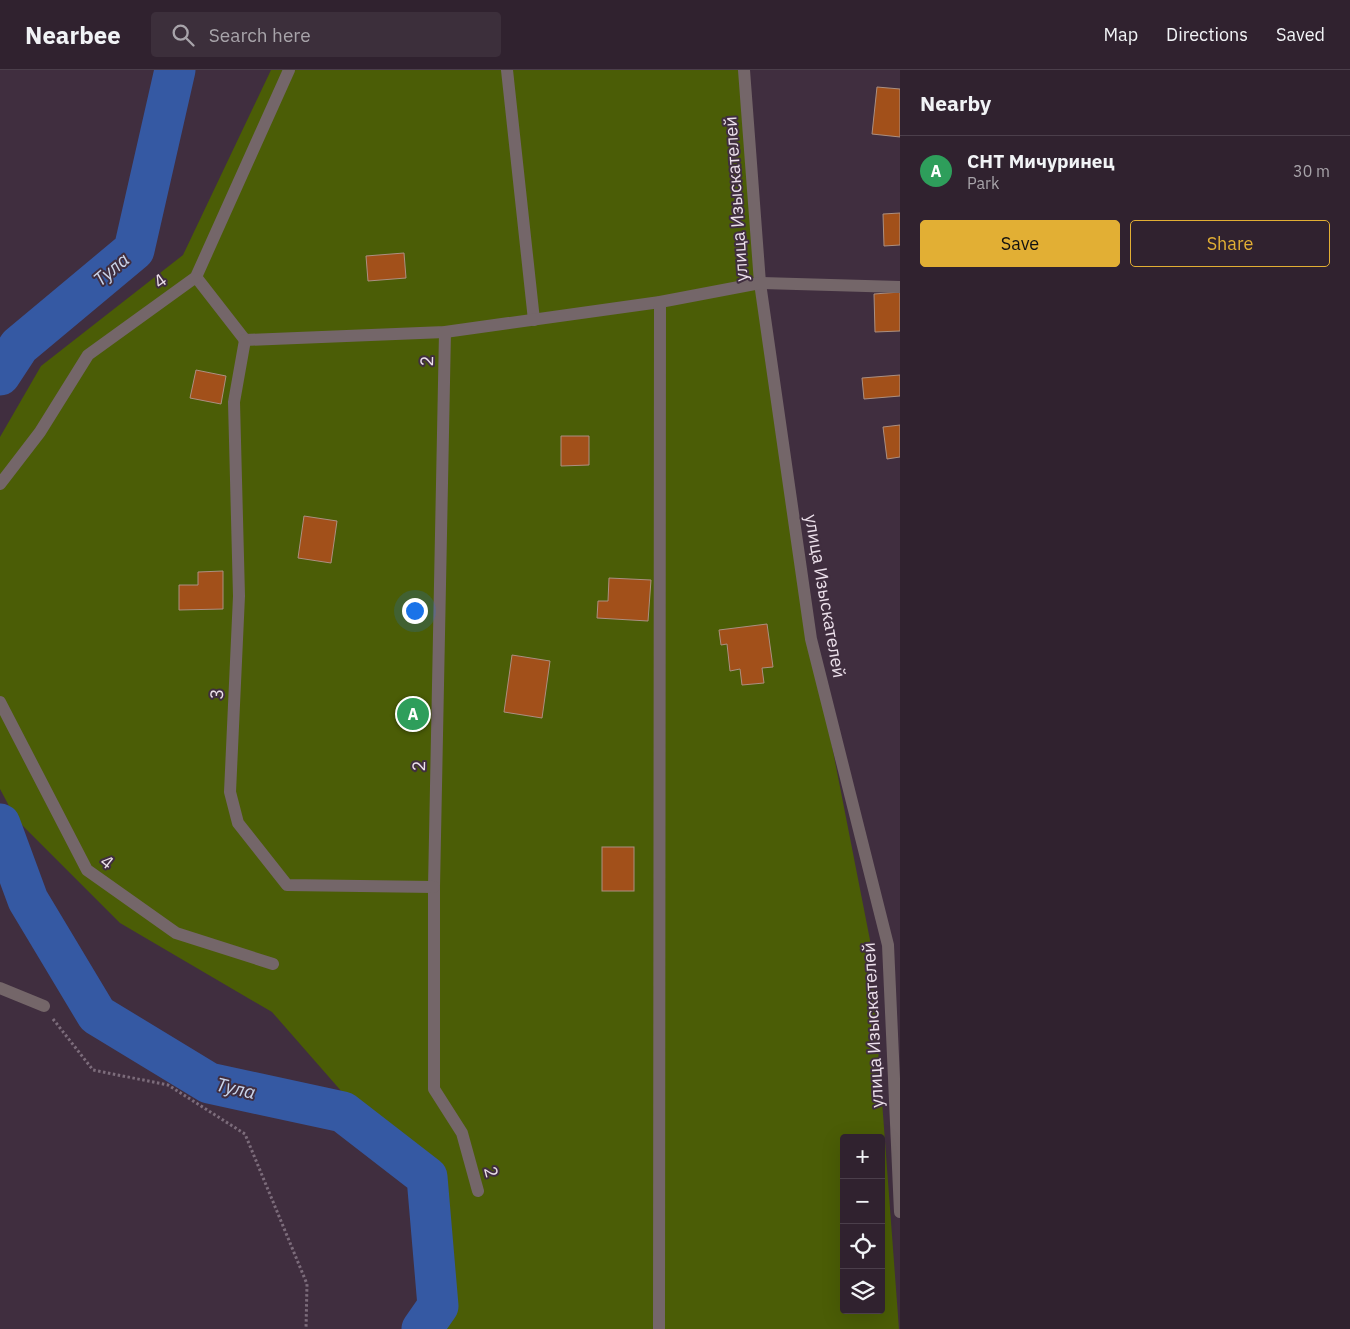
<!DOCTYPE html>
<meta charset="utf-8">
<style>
body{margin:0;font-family:"IBM Plex Sans",sans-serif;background:#3c2f3b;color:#f1f3f6}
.controls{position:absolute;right:15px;bottom:15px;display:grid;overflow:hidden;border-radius:5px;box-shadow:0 5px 20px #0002}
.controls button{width:45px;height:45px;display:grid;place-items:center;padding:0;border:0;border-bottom:1px solid #4b3f4b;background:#30222f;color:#f1f3f6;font:25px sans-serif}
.you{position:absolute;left:414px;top:540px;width:18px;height:18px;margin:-12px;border:4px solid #fff;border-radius:50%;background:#1a73e8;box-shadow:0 0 0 8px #1a73e833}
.badge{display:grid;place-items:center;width:32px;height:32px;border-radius:50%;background:#e2af34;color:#fff;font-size:16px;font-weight:700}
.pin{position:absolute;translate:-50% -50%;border:2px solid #fff;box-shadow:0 1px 5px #0006}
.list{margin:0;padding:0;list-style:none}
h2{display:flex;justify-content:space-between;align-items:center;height:65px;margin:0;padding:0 20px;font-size:21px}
h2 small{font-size:16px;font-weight:400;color:#a8a4aa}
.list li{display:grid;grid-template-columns:32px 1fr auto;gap:15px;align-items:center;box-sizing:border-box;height:70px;padding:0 20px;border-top:1px solid #4b3f4b}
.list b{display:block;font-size:19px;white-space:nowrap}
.list p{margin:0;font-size:16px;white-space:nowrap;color:#a8a4aa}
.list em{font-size:16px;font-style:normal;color:#a8a4aa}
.actions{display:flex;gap:10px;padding:15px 20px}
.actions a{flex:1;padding:11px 0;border:1px solid #e2af34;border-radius:5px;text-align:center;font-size:18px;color:#e2af34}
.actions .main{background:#e2af34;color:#111}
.icon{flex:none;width:28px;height:28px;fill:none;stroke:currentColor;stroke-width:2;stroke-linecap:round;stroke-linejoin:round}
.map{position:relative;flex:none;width:900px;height:1259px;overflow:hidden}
header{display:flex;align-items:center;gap:30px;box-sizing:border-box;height:70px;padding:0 25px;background:#30222f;border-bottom:1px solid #4b3f4b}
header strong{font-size:24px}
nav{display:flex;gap:28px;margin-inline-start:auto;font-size:18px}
.search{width:350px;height:45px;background:#3c2f3b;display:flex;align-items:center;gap:12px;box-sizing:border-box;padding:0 18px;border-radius:5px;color:#a8a4aa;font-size:19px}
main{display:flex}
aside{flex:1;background:#30222f}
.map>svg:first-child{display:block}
.green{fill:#4b5d06;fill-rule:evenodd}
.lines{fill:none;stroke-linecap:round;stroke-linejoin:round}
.river{stroke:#3559a3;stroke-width:41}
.building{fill:#a2501a;stroke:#ab8f81}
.path{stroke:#7c6c7b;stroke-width:3;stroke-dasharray:2.5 2.5;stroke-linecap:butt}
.minor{stroke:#746669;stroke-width:12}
.labels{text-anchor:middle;stroke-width:4;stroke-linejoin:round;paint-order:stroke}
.street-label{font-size:18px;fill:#ece0eb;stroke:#402e3f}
.water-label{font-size:19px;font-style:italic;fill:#cbd6eb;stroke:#402e3f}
</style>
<header>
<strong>Nearbee</strong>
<div class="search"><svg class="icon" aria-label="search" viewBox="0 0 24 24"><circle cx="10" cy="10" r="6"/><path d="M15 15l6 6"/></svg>Search here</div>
<nav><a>Map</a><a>Directions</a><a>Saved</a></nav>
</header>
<main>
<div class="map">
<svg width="900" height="1259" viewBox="0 0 900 1259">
<rect width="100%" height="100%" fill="#402e3f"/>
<path class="green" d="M271 0H744L760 213 811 569 870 870 899 1259H443L406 1095 272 942 120 853 16 749 0 719V367L41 296 183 185ZM844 1068H881V1240H844Z"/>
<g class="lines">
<g class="river">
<polyline points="0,305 19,276 134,180 175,0"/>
<polyline points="0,754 28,830 97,945 209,1013 343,1042 427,1107 438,1236 422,1259"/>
</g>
</g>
<g class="building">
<polygon points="877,17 900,19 900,67 872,64"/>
<polygon points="900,143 900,175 884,176 883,144"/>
<polygon points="404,183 406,208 368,211 366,186"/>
<polygon points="900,222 900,261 875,262 874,224"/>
<polygon points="196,300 226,306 221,334 190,328"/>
<polygon points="900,305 900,326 864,329 862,308"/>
<polygon points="900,355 900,387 887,389 883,357"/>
<polygon points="561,366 589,366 589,395 561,396"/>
<polygon points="304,446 337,451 331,493 298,488"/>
<polygon points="223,501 223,539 179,540 179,515 198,515 198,502"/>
<polygon points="609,508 651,510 648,551 597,548 598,531 608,531"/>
<polygon points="767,554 773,597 762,598 764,613 742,615 740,599 730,601 727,574 721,575 719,560"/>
<polygon points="512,585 550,591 542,648 504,642"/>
<rect x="602" y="777" width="32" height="44"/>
</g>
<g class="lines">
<polyline class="path" points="53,949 93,1000 168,1015 245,1064 307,1214 306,1259"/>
<g class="minor">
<polyline points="507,0 534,250"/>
<polyline points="744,0 760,213 811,569 888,875 900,1142"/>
<polyline points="196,207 245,270 445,262 660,232 760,213 900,217"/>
<polyline points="445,262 434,817 434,1019 462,1063 478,1121"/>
<polyline points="245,270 234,332 239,526 230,722 238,753 287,815 434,817"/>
<polyline points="0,414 40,362 88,285 196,207 289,0"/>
<polyline points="0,632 87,800 176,863 273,894"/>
<polyline points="0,918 44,936"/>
<polyline points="659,1259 660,232"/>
</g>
</g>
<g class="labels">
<g class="street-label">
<text transform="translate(736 129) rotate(-94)" y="6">улица Изыскателей</text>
<text transform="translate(160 211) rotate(-36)" y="6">4</text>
<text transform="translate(427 291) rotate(-89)" y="6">2</text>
<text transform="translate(825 526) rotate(80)" y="6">улица Изыскателей</text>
<text transform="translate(217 624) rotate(-87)" y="6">3</text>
<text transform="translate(419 696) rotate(-89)" y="6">2</text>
<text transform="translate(107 792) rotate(38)" y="6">4</text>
<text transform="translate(873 955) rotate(-93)" y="6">улица Изыскателей</text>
<text transform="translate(491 1102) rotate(75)" y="6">2</text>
</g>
<g class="water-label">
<text transform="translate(111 199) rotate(-40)" y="7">Тула</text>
<text transform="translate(236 1018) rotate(13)" y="7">Тула</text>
</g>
</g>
</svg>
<div class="controls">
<button>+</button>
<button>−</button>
<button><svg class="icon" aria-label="locate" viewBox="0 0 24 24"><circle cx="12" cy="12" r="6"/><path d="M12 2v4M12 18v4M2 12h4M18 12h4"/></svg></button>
<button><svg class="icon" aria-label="layers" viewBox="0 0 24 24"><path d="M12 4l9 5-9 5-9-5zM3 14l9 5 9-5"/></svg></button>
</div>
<div class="you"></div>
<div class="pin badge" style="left:413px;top:644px;background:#2e9e5b">A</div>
</div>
<aside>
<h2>Nearby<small></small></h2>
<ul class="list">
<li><span class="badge" style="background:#2e9e5b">A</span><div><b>СНТ Мичуринец</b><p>Park</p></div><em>30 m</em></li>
</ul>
<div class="actions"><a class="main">Save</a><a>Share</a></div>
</aside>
</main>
